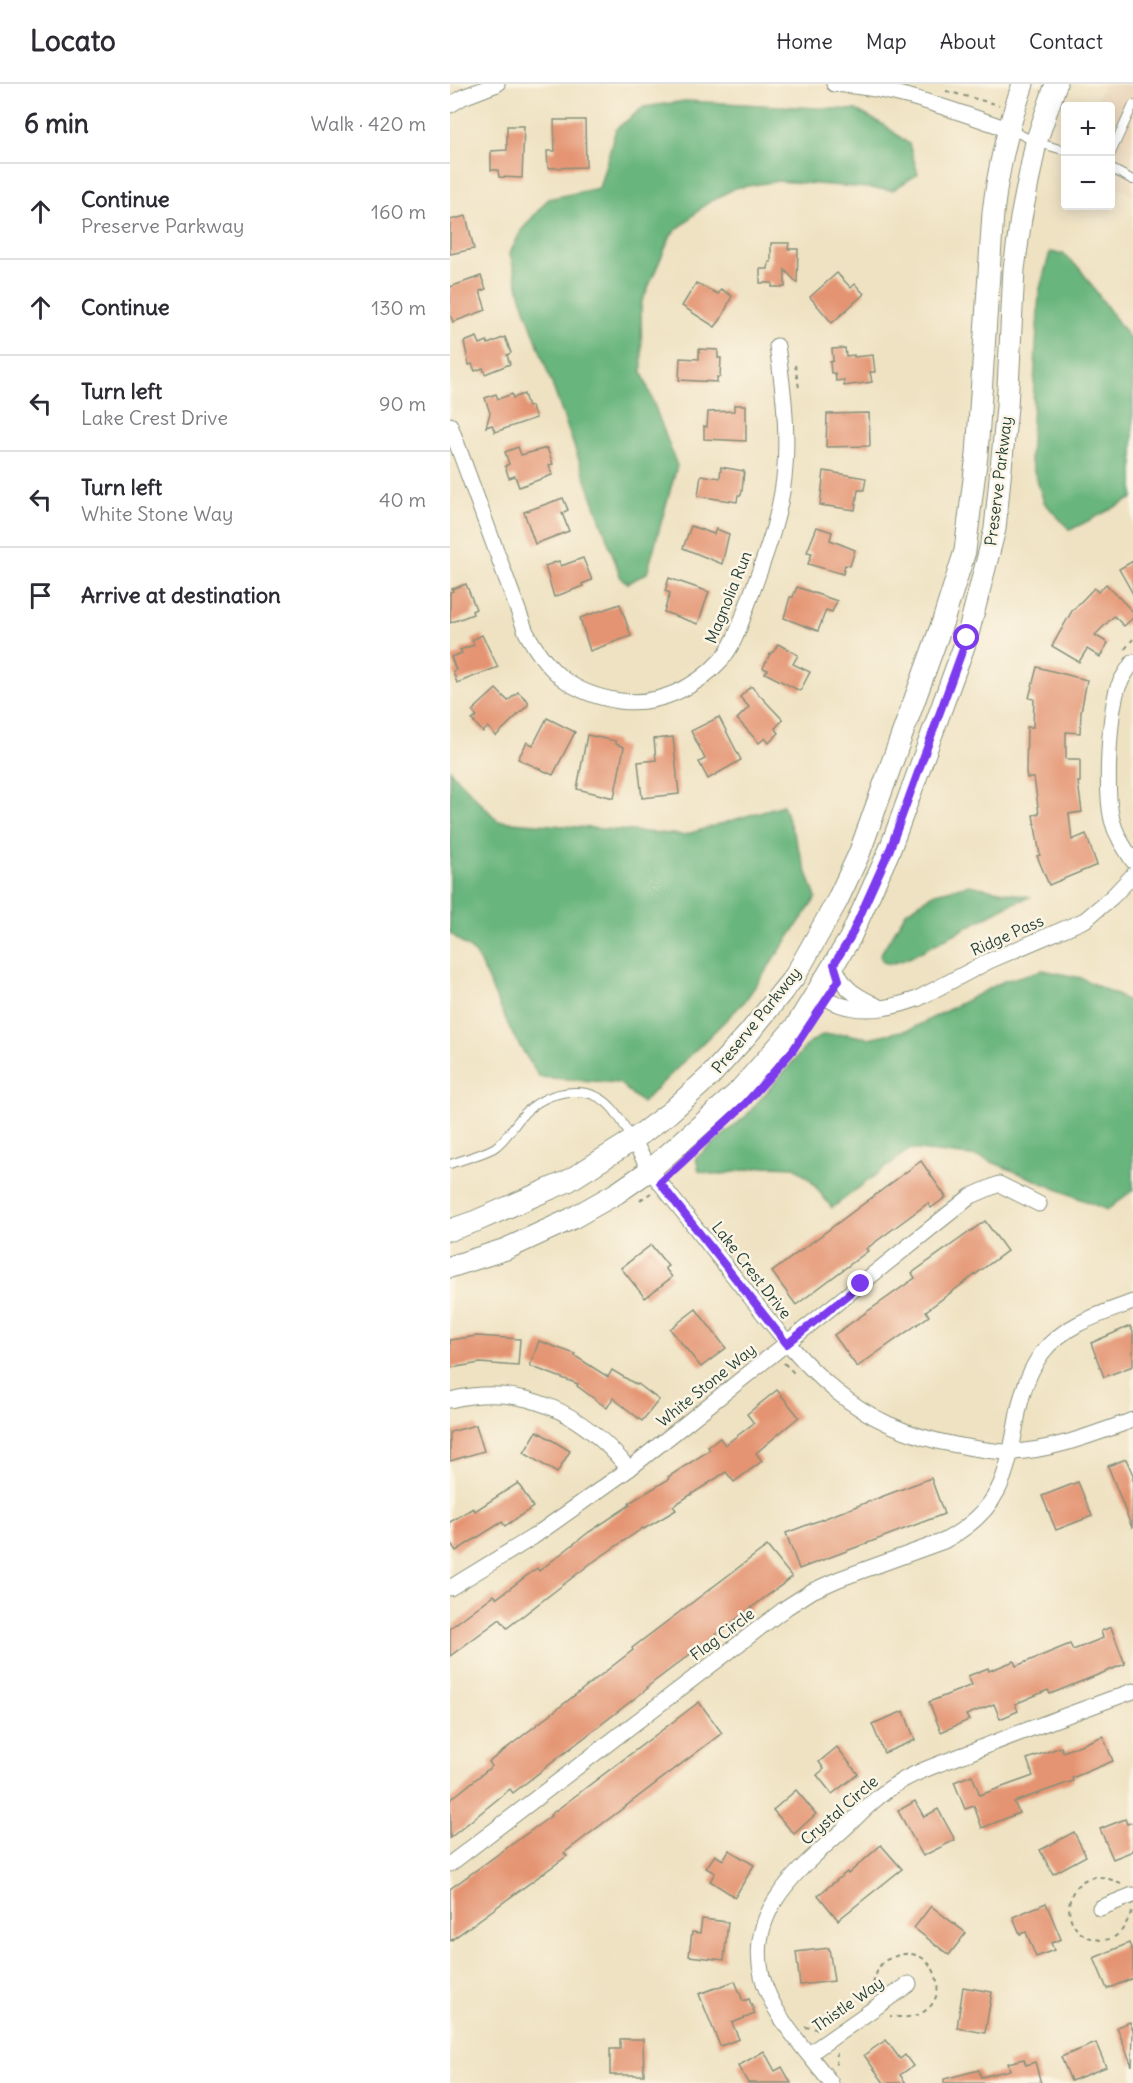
<!DOCTYPE html>
<meta charset="utf-8">
<style>
body{margin:0;font-family:Delius,sans-serif;background:#f7f7f7;color:#2b2b33}
.controls{position:absolute;right:18px;top:18px;display:grid;overflow:hidden;border-radius:6px;box-shadow:0 3px 15px #0003}
.controls button{width:54px;height:54px;display:grid;place-items:center;padding:0;border:0;border-bottom:2px solid #e1e1e2;background:#fff;color:#2b2b33;font:30px sans-serif}
.stop{position:absolute;width:18px;height:18px;margin:-14px;border:4px solid #7c3aed;border-radius:50%;background:#fff}
.stop.end{background:#7c3aed;border-color:#fff;box-shadow:0 2px 6px #0008}
.list{margin:0;padding:0;list-style:none}
h2{display:flex;justify-content:space-between;align-items:center;height:78px;margin:0;padding:0 24px;font-size:26px}
h2 small{font-size:20px;font-weight:400;color:#7c7c81}
.list li{display:grid;grid-template-columns:39px 1fr auto;gap:18px;align-items:center;box-sizing:border-box;height:96px;padding:0 24px;border-top:2px solid #e1e1e2}
.list b{display:block;font-size:22px;white-space:nowrap}
.list p{margin:0;font-size:20px;white-space:nowrap;color:#7c7c81}
.list em{font-size:20px;font-style:normal;color:#7c7c81}
.icon{flex:none;width:33px;height:33px;fill:none;stroke:currentColor;stroke-width:2;stroke-linecap:round;stroke-linejoin:round}
.map{position:relative;flex:none;width:683px;height:1999px;overflow:hidden}
header{display:flex;align-items:center;gap:36px;box-sizing:border-box;height:84px;padding:0 30px;background:#fff;border-bottom:2px solid #e1e1e2}
header strong{font-size:28px}
nav{display:flex;gap:33px;margin-inline-start:auto;font-size:21px}
main{display:flex}
aside{flex:1;background:#fff}
.map>svg:first-child{display:block}
.built{fill:#e9d4b7}
.forest{fill:#69b57e;stroke:#447959;stroke-width:1.5}
.building{fill:#e49472}
.lines{fill:none;stroke-linecap:round;stroke-linejoin:round}
.lane-casing{stroke:#87907b;stroke-width:10}
.street-casing{stroke:#87907b;stroke-width:17}
.secondary-casing{stroke:#87907b;stroke-width:23}
.path{stroke:#87907b;stroke-width:2;stroke-dasharray:4.5 4.5;stroke-linecap:butt}
.lane{stroke:#fff;stroke-width:8}
.street{stroke:#fff;stroke-width:15}
.secondary{stroke:#fff;stroke-width:21}
.route{stroke:#7c3aed;stroke-width:8}
.labels{text-anchor:middle;stroke-width:5;stroke-linejoin:round;paint-order:stroke}
.street-label{font-size:16px;fill:#1f3d34;stroke:#fcf5e5}
</style>
<header>
<strong>Locato</strong>
<nav><a>Home</a><a>Map</a><a>About</a><a>Contact</a></nav>
</header>
<main>
<aside>
<h2>6 min<small>Walk · 420 m</small></h2>
<ul class="list">
<li><svg class="icon" aria-label="ahead" viewBox="0 0 24 24"><path d="M12 20V5M6 11l6-6 6 6"/></svg><div><b>Continue</b><p>Preserve Parkway</p></div><em>160 m</em></li>
<li><svg class="icon" aria-label="ahead" viewBox="0 0 24 24"><path d="M12 20V5M6 11l6-6 6 6"/></svg><div><b>Continue</b></div><em>130 m</em></li>
<li><svg class="icon" aria-label="left" viewBox="0 0 24 24"><path d="M17 20v-9H6M10 6l-5 5 5 5"/></svg><div><b>Turn left</b><p>Lake Crest Drive</p></div><em>90 m</em></li>
<li><svg class="icon" aria-label="left" viewBox="0 0 24 24"><path d="M17 20v-9H6M10 6l-5 5 5 5"/></svg><div><b>Turn left</b><p>White Stone Way</p></div><em>40 m</em></li>
<li><svg class="icon" aria-label="arrive" viewBox="0 0 24 24"><path d="M6 21V4h12l-3 4 3 4H6"/></svg><div><b>Arrive at destination</b></div></li>
</ul>
</aside>
<div class="map">
<svg width="683" height="1999" viewBox="0 0 683 1999">
<rect width="100%" height="100%" fill="#fcf5e5"/>
<filter id="ink" filterUnits="userSpaceOnUse"><feTurbulence type="fractalNoise" baseFrequency=".0167" numOctaves="2"/><feDisplacementMap in="SourceGraphic" scale="12" xChannelSelector="R" yChannelSelector="G"/><feConvolveMatrix kernelMatrix="1 2 1 2 8 2 1 2 1" color-interpolation-filters="sRGB"/></filter>
<filter id="wash" filterUnits="userSpaceOnUse"><feTurbulence type="fractalNoise" baseFrequency=".008" numOctaves="4" result="noise"/><feDisplacementMap in="SourceGraphic" scale="24" xChannelSelector="R" yChannelSelector="G"/><feGaussianBlur stdDeviation="1.35" result="paint"/><feColorMatrix in="noise" values="0 0 0 0 0 0 0 0 0 0 0 0 0 0 0 0 0 1.4 0 .05"/><feComposite in="paint" operator="in"/></filter>
<g filter="url(#wash)">
<rect width="100%" height="100%" fill="#efe2c2"/>
<polygon class="built" points="653,0 683,0 683,112 661,99 660,22 645,22"/>
<g class="forest">
<polygon points="235,17 406,26 434,41 459,60 468,90 443,106 328,97 285,104 256,120 221,151 191,220 192,288 227,382 197,489 178,499 171,494 71,213 60,169 71,147 98,115 149,104 166,45 194,23"/>
<polygon points="600,168 613,170 630,185 683,259 683,414 620,446 594,418 580,375 589,208"/>
<polygon points="0,684 2,689 48,737 234,751 333,721 366,814 295,917 192,1019 169,999 89,993 63,951 26,870 0,849"/>
<polygon points="519,801 580,813 561,820 457,875 440,880 433,878 430,871 456,828 485,809"/>
<polygon points="593,886 631,894 683,919 683,1106 657,1126 530,1073 460,1065 382,1124 361,1097 345,1083 318,1082 267,1091 249,1087 246,1074 296,1032 359,959 373,951 396,950 418,954 461,945 554,897"/>
</g>
<g id="blocks">
<g class="building">
<polygon points="104,36 135,36 136,83 98,84 97,67 105,67"/>
<polygon points="57,42 74,42 72,94 49,93 48,86 41,86 41,67 57,66"/>
<polygon points="16,132 24,165 0,170 0,136"/>
<polygon points="321,159 339,159 338,165 348,165 347,199 335,186 335,203 322,203 322,199 310,199 310,185 318,185 319,178 321,178"/>
<polygon points="387,189 401,204 405,200 414,210 382,239 360,213"/>
<polygon points="31,192 36,205 30,207 36,226 3,238 0,230 0,203"/>
<polygon points="246,199 268,210 271,205 282,212 271,235 265,243 232,222"/>
<polygon points="27,253 30,260 37,257 38,260 55,253 61,269 57,271 60,280 35,290 33,284 25,287 22,280 19,281 14,258"/>
<polygon points="395,264 396,272 404,271 404,273 423,271 425,288 420,288 422,298 394,302 394,296 386,297 385,289 381,289 380,278 383,277 382,265"/>
<polygon points="249,265 268,266 268,274 271,274 270,293 267,293 267,298 229,296 230,274 249,275"/>
<polygon points="46,310 48,315 62,310 63,314 74,310 78,323 81,322 86,334 45,348 42,341 36,343 40,329 35,314"/>
<polygon points="284,321 296,321 296,357 254,355 254,342 257,343 258,328 284,327"/>
<polygon points="419,329 420,362 376,363 377,330"/>
<polygon points="68,363 71,371 97,364 103,380 99,381 102,391 69,403 65,392 59,394 55,382 59,380 55,368"/>
<polygon points="271,383 294,387 292,407 291,411 288,411 287,418 248,412 251,391 270,394"/>
<polygon points="374,387 416,394 414,406 408,406 405,426 370,421"/>
<polygon points="113,414 118,426 112,429 119,447 85,460 74,428"/>
<polygon points="241,442 264,450 266,445 279,450 272,480 233,464"/>
<polygon points="367,443 382,448 380,456 405,466 400,482 395,481 393,490 358,480 362,469 357,468"/>
<polygon points="133,474 142,496 132,500 133,502 104,513 95,482 109,477 111,482"/>
<polygon points="683,477 683,510 669,485"/>
<polygon points="219,494 259,508 248,540 214,528 220,509 215,507"/>
<polygon points="16,500 26,525 22,527 23,530 0,539 0,508 3,507 2,505"/>
<polygon points="656,500 683,528 683,534 674,542 664,532 645,551 658,559 650,573 637,565 629,578 602,562 622,527 644,504 648,508"/>
<polygon points="347,503 387,517 382,528 376,526 368,547 334,534 340,513 343,513"/>
<polygon points="170,520 181,552 140,567 130,534"/>
<polygon points="32,551 48,583 7,599 3,587 6,586 1,573 12,569 10,566 24,561 22,556"/>
<polygon points="328,560 348,571 343,580 360,588 350,607 315,589 318,586 313,584 320,570 324,567"/>
<polygon points="587,583 637,596 631,628 630,649 616,648 616,675 630,675 630,698 628,698 632,728 619,730 622,756 636,750 647,781 599,801 587,772 590,771 583,731 589,730 584,694 577,694 576,688 577,643 583,643 584,615 579,614"/>
<polygon points="301,602 333,636 325,644 329,649 319,659 315,654 309,659 287,635 299,623 290,613"/>
<polygon points="46,605 58,617 68,608 78,617 78,621 46,652 38,643 33,648 22,636 27,632 22,627"/>
<polygon points="269,633 291,676 258,695 249,678 255,675 241,647"/>
<polygon points="97,634 125,648 103,691 68,675 77,658 83,661"/>
<polygon points="137,651 166,657 166,660 174,663 164,714 127,705"/>
<polygon points="223,653 229,710 192,714 188,678 206,676 204,655"/>
<polygon points="471,1077 496,1113 481,1124 478,1119 416,1165 418,1167 346,1221 322,1188"/>
<polygon points="535,1137 557,1167 476,1227 479,1232 407,1283 384,1251 465,1194 462,1189"/>
<polygon points="201,1161 218,1182 215,1184 222,1193 195,1214 171,1184"/>
<polygon points="246,1225 276,1264 251,1283 220,1245"/>
<polygon points="680,1242 683,1248 683,1282 654,1293 641,1259"/>
<polygon points="27,1252 70,1255 68,1282 30,1279 0,1284 0,1256"/>
<polygon points="89,1257 125,1270 125,1272 158,1293 162,1286 187,1301 188,1300 209,1316 192,1337 163,1314 157,1324 127,1302 128,1300 80,1282"/>
<polygon points="327,1306 349,1333 306,1369 312,1377 284,1398 276,1388 223,1422 226,1426 194,1445 193,1444 140,1480 57,1544 50,1535 0,1572 0,1544 44,1511 47,1514 87,1484 89,1487 139,1448 180,1421 179,1419 219,1395 218,1393 260,1366 258,1363 270,1354 275,1361 304,1339 297,1330"/>
<polygon points="26,1341 34,1367 0,1377 0,1348"/>
<polygon points="87,1347 120,1367 107,1389 74,1369"/>
<polygon points="676,1375 683,1391 682,1444 658,1382"/>
<polygon points="481,1394 494,1430 349,1485 336,1449"/>
<polygon points="628,1398 642,1432 606,1446 592,1412"/>
<polygon points="68,1399 83,1423 55,1442 52,1438 6,1467 0,1458 0,1438 23,1424 25,1427"/>
<polygon points="317,1462 342,1493 197,1603 198,1604 63,1709 60,1705 0,1754 0,1716 42,1682 39,1678 183,1566 182,1564"/>
<polygon points="661,1543 675,1580 600,1610 598,1606 565,1620 568,1627 550,1635 544,1620 516,1631 519,1636 491,1648 479,1618 522,1601 518,1592 538,1584 539,1587 564,1577 566,1582 620,1560 623,1566 653,1554 651,1547"/>
<polygon points="249,1618 272,1649 114,1769 117,1772 0,1857 0,1805 101,1732 100,1731"/>
<polygon points="454,1627 465,1656 434,1669 422,1640"/>
<polygon points="653,1652 663,1677 622,1694 623,1697 564,1718 569,1729 532,1744 524,1722 515,1725 504,1698 522,1691 530,1711 583,1692 577,1675 611,1663 613,1668"/>
<polygon points="387,1663 408,1690 382,1710 367,1691 374,1685 369,1678"/>
<polygon points="346,1706 366,1730 344,1750 323,1726"/>
<polygon points="465,1717 474,1733 488,1725 505,1756 473,1772 448,1727"/>
<polygon points="675,1735 677,1740 683,1738 683,1767 663,1775 650,1745"/>
<polygon points="624,1748 636,1772 603,1790 590,1766"/>
<polygon points="431,1761 452,1785 388,1836 368,1811 397,1788 398,1790"/>
<polygon points="279,1766 304,1781 285,1813 260,1797 265,1789 256,1784 265,1771 273,1776"/>
<polygon points="596,1819 611,1855 601,1859 604,1866 586,1873 576,1848 570,1850 563,1833"/>
<polygon points="481,1822 516,1849 499,1871 464,1844"/>
<polygon points="252,1835 278,1838 274,1876 239,1872 242,1848 250,1849"/>
<polygon points="679,1859 683,1869 683,1894 657,1905 644,1874"/>
<polygon points="379,1864 384,1897 350,1901 346,1868"/>
<polygon points="285,1897 293,1917 299,1915 305,1930 282,1939 289,1955 270,1962 249,1910"/>
<polygon points="513,1903 542,1908 535,1949 507,1944"/>
<polygon points="680,1938 683,1946 682,1982 667,1943"/>
<polygon points="170,1955 193,1955 194,1991 160,1991 160,1965 170,1965"/>
<polygon points="436,1956 450,1975 455,1971 463,1982 450,1991 456,1999 434,1999 414,1971"/>
<polygon points="646,1959 656,1983 621,1997 611,1973"/>
<polygon points="314,1967 325,1987 332,1983 341,1999 298,1999 288,1982"/>
<polygon points="574,1975 576,1981 585,1978 591,1999 494,1999 494,1995 529,1986 531,1993 560,1986 558,1979"/>
</g>
</g>
</g>
<g filter="url(#ink)">
<use href="#blocks" fill-opacity="0" stroke="#87907b" stroke-width="1.5"/>
<g class="lines">
<defs>
<g id="lane">
<polyline points="561,46 586,58 616,67"/>
<polyline points="660,71 683,21"/>
<polyline points="660,84 683,96"/>
<path d="M0 1080C14 1075 31 1071 44 1064 58 1055 65 1037 78 1026 101 1006 140 999 162 1024 170 1033 176 1045 182 1055"/>
</g>
<g id="street">
<path d="M384 0C447 4 499 25 558 45"/>
<polyline points="0,21 13,13 47,0"/>
<path d="M0 341 76 548C98 589 123 610 170 617 207 622 246 604 271 576 285 560 291 538 298 519 314 475 332 430 335 383 338 342 333 303 327 262"/>
<path d="M683 578C677 587 670 596 667 606 659 635 655 707 662 736 666 751 674 763 683 777"/>
<path d="M384 880C393 906 405 911 429 923"/>
<path d="M367 907C396 933 434 927 467 915L539 877 635 836 662 813 683 791"/>
<path d="M183 1056 200 1086C230 1124 260 1162 290 1200 355 1282 398 1341 506 1361 524 1364 542 1368 560 1368 602 1367 644 1350 683 1336"/>
<path d="M0 1316C74 1298 133 1329 179 1385"/>
<polyline points="0,1504 83,1453 179,1385 521,1112 549,1100 589,1120"/>
<path d="M0 1780 337 1523 362 1507 389 1495 494 1457C553 1425 557 1390 568 1329 572 1308 579 1287 592 1269 613 1241 651 1230 683 1218"/>
<polyline points="650,1824 683,1811"/>
<polyline points="359,1970 459,1900"/>
<path d="M381 1999C357 1967 322 1932 312 1892 296 1825 351 1784 394 1745 412 1728 431 1708 453 1696 474 1684 498 1677 521 1668 574 1646 629 1627 683 1607"/>
</g>
<g id="secondary">
<path d="M0 1146 26 1137 118 1097 183 1056 219 1029 260 992 298 950 345 892 387 817 409 770 493 537 515 467 527 371 543 129C548 84 558 42 573 0"/>
<polyline points="0,1183 56,1165 121,1135 167,1109 200,1086 287,1009 346,942 400,854 440,765 517,554 545,445 557,323 564,185 571,134 586,58 606,0"/>
</g>
</defs>
<use href="#lane" class="lane-casing"/>
<use href="#street" class="street-casing"/>
<use href="#secondary" class="secondary-casing"/>
<g class="path">
<polyline points="496,7 549,21"/>
<polyline points="345,281 349,304"/>
<polyline points="675,565 683,555"/>
<polyline points="190,1116 201,1109"/>
<polyline points="334,1279 345,1290"/>
<path d="M671 1800C664 1797 657 1793 649 1793 613 1792 607 1848 645 1855 653 1857 661 1856 667 1851 675 1845 677 1836 682 1828"/>
<path d="M420 1908C424 1899 426 1885 433 1878 436 1876 442 1873 446 1872 485 1857 507 1920 464 1932 457 1934 448 1933 440 1932"/>
<polyline points="355,1943 367,1945"/>
<polyline points="386,1981 387,1969"/>
</g>
<use href="#lane" class="lane"/>
<use href="#street" class="street"/>
<use href="#secondary" class="secondary"/>
</g>
</g>
<g class="lines" filter="url(#ink)">
<polyline class="route" points="411,1200 337,1260 210,1099 296,1019 343,966 389,896 384,880 400,854 440,765 517,554"/>
</g>
<g class="labels">
<g class="street-label">
<text transform="translate(548 397) rotate(-83)" y="6">Preserve Parkway</text>
<text transform="translate(278 513) rotate(-68)" y="6">Magnolia Run</text>
<text transform="translate(557 851) rotate(-24)" y="6">Ridge Pass</text>
<text transform="translate(306 936) rotate(-51)" y="6">Preserve Parkway</text>
<text transform="translate(302 1186) rotate(52)" y="6">Lake Crest Drive</text>
<text transform="translate(256 1301) rotate(-39)" y="6">White Stone Way</text>
<text transform="translate(272 1550) rotate(-37)" y="6">Flag Circle</text>
<text transform="translate(389 1726) rotate(-41)" y="6">Crystal Circle</text>
<text transform="translate(398 1920) rotate(-35)" y="6">Thistle Way</text>
</g>
</g>
</svg>
<div class="controls">
<button>+</button>
<button>−</button>
</div>
<div class="stop" style="left:517px;top:554px"></div>
<div class="stop end" style="left:411px;top:1200px"></div>
</div>
</main>
